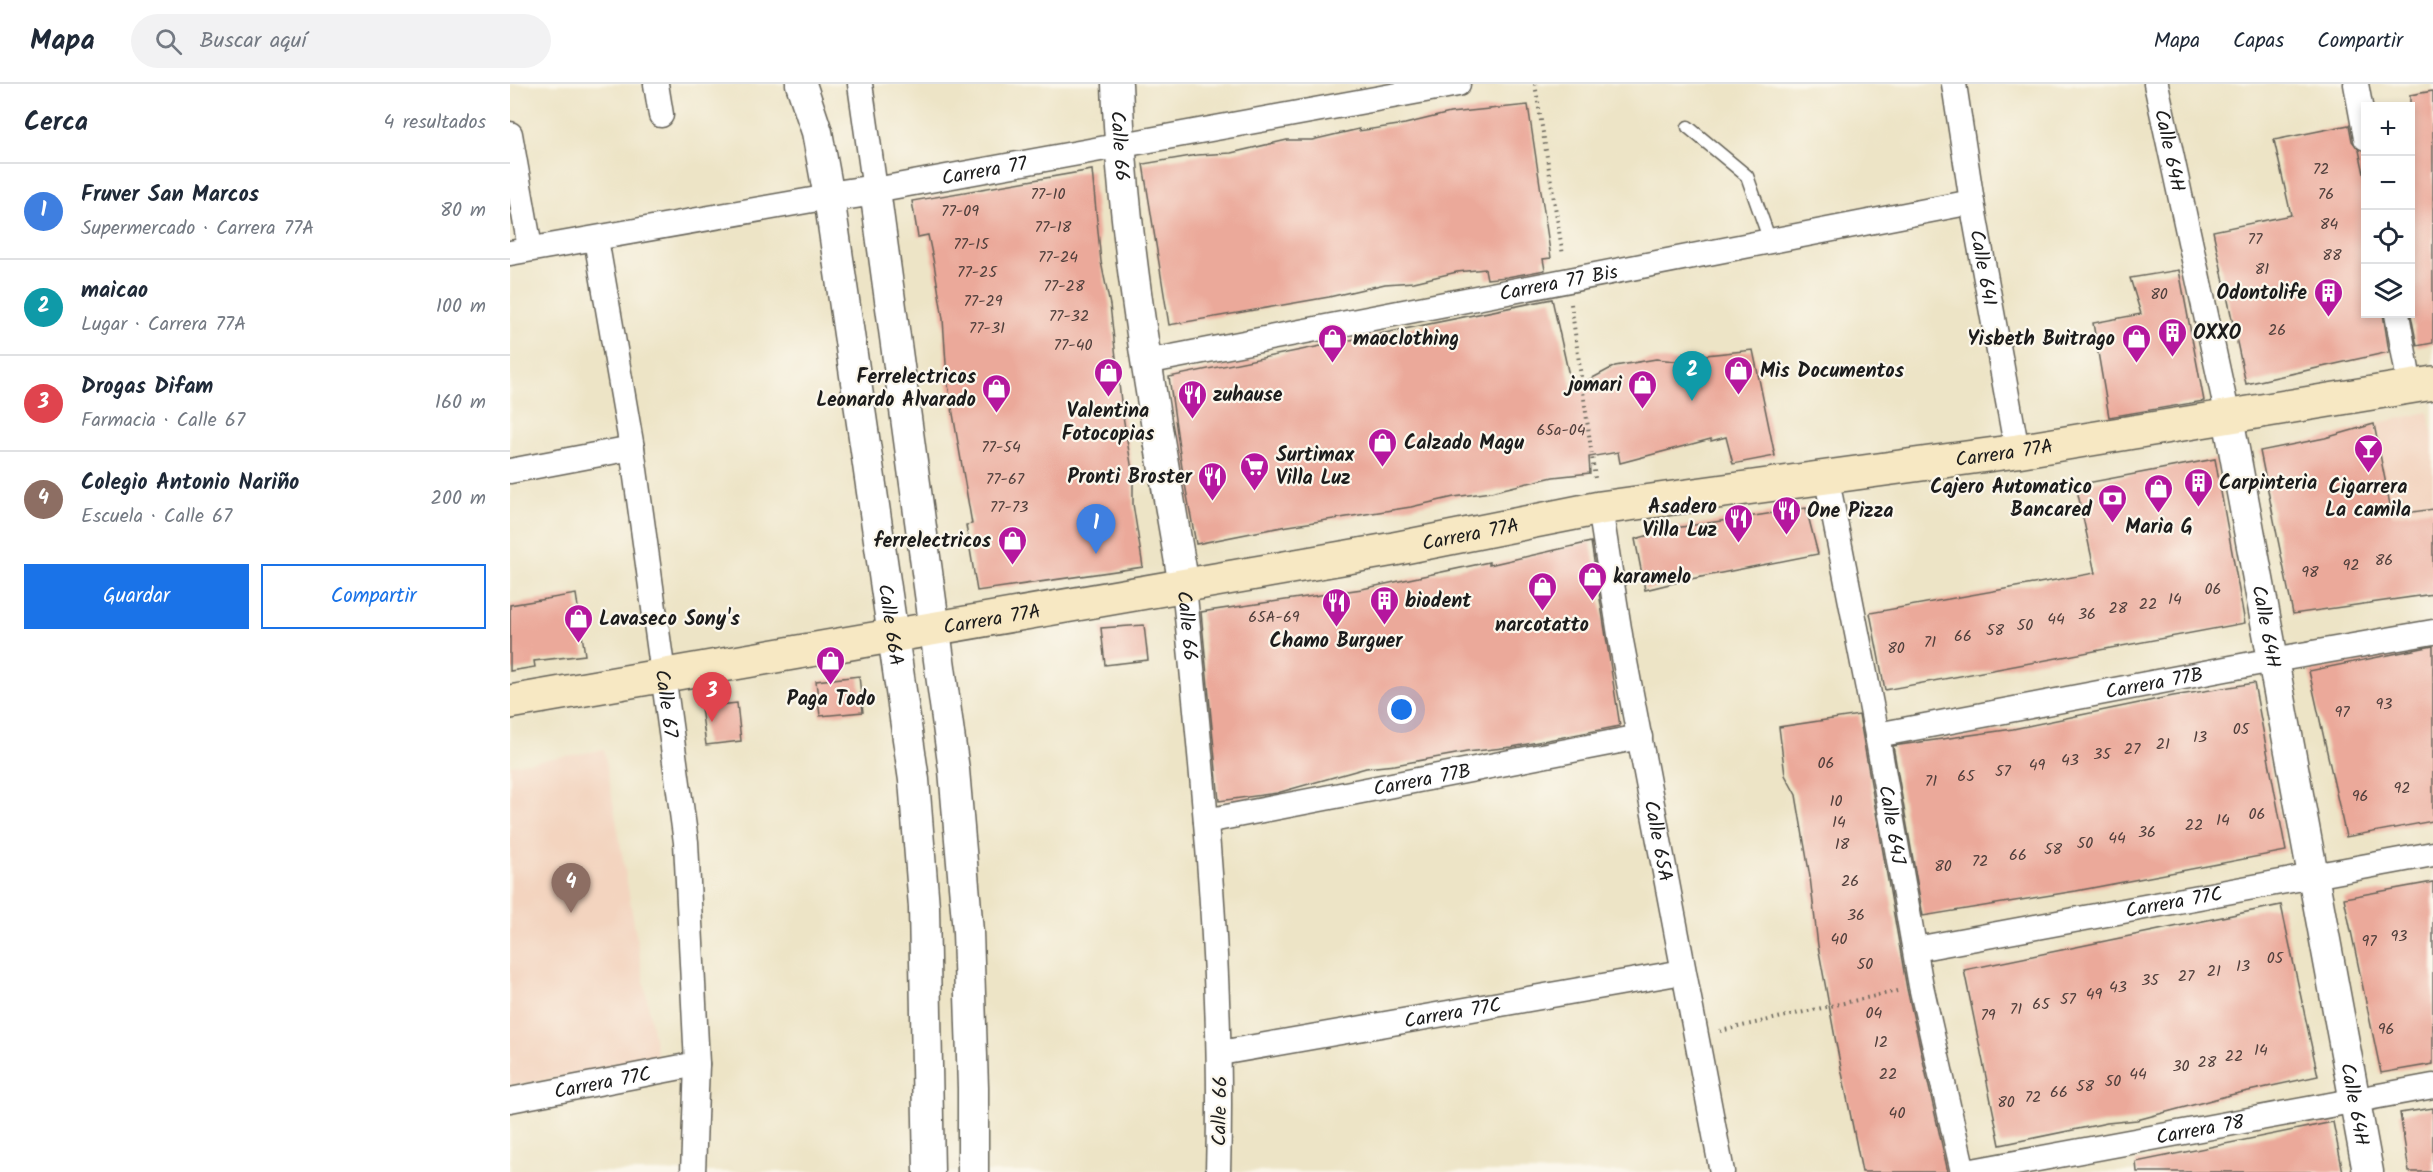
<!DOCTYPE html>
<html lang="es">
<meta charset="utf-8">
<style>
body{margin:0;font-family:Kalam,sans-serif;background:#f2f2f3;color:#1f2937}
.controls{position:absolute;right:18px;top:18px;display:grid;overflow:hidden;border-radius:0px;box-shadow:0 3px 9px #0003}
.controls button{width:54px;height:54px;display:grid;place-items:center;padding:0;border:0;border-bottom:2px solid #e0e1e3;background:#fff;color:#1f2937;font:30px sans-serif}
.you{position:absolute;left:892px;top:626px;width:21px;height:21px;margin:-15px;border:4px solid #fff;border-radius:50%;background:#1a73e8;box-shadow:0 0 0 9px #1a73e833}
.badge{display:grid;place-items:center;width:39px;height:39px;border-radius:50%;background:#1a73e8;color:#fff;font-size:20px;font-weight:700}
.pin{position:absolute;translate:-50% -50px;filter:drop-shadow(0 2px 3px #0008)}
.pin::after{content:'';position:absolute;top:32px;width:21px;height:18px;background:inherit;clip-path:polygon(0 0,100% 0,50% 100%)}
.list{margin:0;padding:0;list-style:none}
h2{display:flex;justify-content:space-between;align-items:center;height:78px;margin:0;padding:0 24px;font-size:26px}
h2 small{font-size:20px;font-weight:400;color:#747a83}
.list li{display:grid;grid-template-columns:39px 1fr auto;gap:18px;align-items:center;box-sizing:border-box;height:96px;padding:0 24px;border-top:2px solid #e0e1e3}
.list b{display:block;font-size:22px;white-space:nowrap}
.list p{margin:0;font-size:20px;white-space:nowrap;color:#747a83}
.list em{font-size:20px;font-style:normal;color:#747a83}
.actions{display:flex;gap:12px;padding:18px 24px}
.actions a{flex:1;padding:14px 0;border:2px solid #1a73e8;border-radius:0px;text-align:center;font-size:21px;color:#1a73e8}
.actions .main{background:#1a73e8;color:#fff}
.icon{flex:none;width:33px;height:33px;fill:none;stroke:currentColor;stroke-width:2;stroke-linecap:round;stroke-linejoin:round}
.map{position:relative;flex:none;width:1923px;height:1088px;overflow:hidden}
header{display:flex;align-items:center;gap:36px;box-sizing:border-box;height:84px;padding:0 30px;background:#fff;border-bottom:2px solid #e0e1e3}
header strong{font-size:28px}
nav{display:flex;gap:33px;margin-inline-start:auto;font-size:21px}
.search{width:420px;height:54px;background:#f2f2f3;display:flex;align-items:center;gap:15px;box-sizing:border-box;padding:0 21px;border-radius:33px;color:#747a83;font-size:22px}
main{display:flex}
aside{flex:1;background:#fff}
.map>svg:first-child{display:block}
.built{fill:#f3d4bf}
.building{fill:#eba99a}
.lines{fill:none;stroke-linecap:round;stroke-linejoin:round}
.service-casing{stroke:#656258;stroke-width:15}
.minor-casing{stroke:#656258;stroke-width:27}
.tertiary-casing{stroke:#656258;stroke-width:33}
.secondary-casing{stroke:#656258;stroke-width:36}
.path{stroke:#656258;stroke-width:4;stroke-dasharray:1.5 4.5;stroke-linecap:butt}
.service{stroke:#fff;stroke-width:12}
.minor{stroke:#fff;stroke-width:24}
.tertiary{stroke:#fff;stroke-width:30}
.secondary{stroke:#f7e8c3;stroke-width:33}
.labels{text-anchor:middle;stroke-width:4.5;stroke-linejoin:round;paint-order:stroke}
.number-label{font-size:16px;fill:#503f3c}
.street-label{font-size:20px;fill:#1c1c1c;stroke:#fbf7ec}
.poi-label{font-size:20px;font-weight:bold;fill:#1c1c1c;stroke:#fbf7ec;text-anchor:start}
</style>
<header>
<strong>Mapa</strong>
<div class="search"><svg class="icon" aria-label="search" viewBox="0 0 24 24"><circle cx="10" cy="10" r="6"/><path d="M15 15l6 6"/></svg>Buscar aquí</div>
<nav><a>Mapa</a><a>Capas</a><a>Compartir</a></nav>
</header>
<main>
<aside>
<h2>Cerca<small>4 resultados</small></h2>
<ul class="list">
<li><span class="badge" style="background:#3f7fe0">1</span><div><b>Fruver San Marcos</b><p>Supermercado · Carrera 77A</p></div><em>80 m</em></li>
<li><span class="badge" style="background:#0f9aa8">2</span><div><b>maicao</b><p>Lugar · Carrera 77A</p></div><em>100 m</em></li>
<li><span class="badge" style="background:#e0444e">3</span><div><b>Drogas Difam</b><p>Farmacia · Calle 67</p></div><em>160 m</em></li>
<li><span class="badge" style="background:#8d6e63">4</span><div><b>Colegio Antonio Nariño</b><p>Escuela · Calle 67</p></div><em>200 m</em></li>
</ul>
<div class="actions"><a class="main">Guardar</a><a>Compartir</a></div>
</aside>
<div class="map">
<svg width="1923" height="1088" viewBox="0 0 1923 1088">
<rect width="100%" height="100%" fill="#fbf7ec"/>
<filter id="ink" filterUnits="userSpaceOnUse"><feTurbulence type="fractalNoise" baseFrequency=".0167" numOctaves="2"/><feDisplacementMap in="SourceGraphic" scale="12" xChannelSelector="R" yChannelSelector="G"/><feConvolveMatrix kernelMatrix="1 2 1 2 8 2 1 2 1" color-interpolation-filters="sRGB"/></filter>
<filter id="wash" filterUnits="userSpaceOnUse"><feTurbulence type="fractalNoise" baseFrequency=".008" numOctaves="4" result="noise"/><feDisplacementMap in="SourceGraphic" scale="24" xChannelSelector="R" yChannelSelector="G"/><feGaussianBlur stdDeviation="1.35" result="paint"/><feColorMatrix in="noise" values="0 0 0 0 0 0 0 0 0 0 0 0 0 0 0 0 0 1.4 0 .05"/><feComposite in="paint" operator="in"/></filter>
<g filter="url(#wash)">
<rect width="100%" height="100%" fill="#ede4c6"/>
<g class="built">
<polygon points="1918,328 1923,354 1923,425 1882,431 1864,340"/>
<polygon points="94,666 148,978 0,1002 0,681"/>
</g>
<g id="blocks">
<g class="building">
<polygon points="1923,7 1923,259 1907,262 1900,226 1900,11"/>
<polygon points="1018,21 1041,174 1033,175 1035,186 997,193 977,195 975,185 947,188 904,198 875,200 819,213 659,241 633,80 687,71 721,69 777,56 802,56 849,45 849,47 895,40 940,29"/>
<polygon points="1839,41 1842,57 1849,66 1856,99 1856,230 1873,230 1879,268 1736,300 1703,147 1781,131 1764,56"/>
<polygon points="582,86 591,178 600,221 612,326 623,392 623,420 633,483 467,507 456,441 462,440 437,295 433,235 424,180 418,151 408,153 402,117"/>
<polygon points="1669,186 1694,317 1599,333 1583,239 1631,230 1620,194"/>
<polygon points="1042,215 1062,305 1105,282 1146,275 1165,277 1197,274 1196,271 1243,266 1265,372 1223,380 1216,353 1201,357 1201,355 1110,379 1108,368 1079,373 1080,389 1043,393 981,408 944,413 901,423 772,443 686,460 672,384 659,293"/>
<polygon points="1864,340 1882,431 1923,425 1923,510 1783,530 1750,367 1815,354"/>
<polygon points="1705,375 1735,539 1375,606 1360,529 1585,489 1566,401"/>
<polygon points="1296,424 1308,470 1176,496 1135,506 1125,455 1165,444"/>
<polygon points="1081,458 1110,642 1002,663 957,668 885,681 856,684 767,709 709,717 691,528 852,505 979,478 979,481"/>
<polygon points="66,510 75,571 24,577 25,583 0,587 0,521"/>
<polygon points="634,541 638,576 595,581 591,544"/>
<polygon points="1923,562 1923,737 1836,753 1799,587"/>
<polygon points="349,592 353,628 310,632 306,597"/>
<polygon points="1744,599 1776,767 1566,807 1413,832 1383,662 1503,645 1663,612"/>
<polygon points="227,619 231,657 196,661 191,623"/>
<polygon points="1349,631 1397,905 1438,1088 1352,1088 1326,959 1308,862 1300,793 1286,711 1275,691 1269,643"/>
<polygon points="1923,798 1923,980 1871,989 1834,814"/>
<polygon points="1771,821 1808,992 1720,1011 1627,1036 1597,1039 1490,1061 1454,886"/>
<polygon points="1923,1024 1923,1088 1899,1088 1890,1029"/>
<polygon points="1823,1038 1833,1088 1627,1088 1626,1078"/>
</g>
</g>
</g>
<g filter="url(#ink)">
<use href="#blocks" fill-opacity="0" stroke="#656258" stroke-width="1.5"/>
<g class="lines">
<defs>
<polyline id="service" points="1178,43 1237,92 1260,157"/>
<g id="minor">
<polyline points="146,0 151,31"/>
<path id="s1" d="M350 0 365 106 948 0"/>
<path id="s2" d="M1444 0 1462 118 1507 367"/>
<path id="s3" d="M1646 0 1718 333"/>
<polyline points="1846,0 1856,54"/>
<polyline points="0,50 20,164"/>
<path id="s4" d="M86 155 122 364 176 758 187 980 183 1088"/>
<polyline points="0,169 319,113"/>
<polyline points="1887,230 1900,303"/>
<path id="s5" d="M636 278 1462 118"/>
<polyline points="0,387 122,364"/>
<path id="s6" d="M1316 391 1367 651 1411 902 1453 1088"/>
<path id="s7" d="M1090 424 1111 557 1212 1088"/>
<path id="s8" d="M674 502C693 696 714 893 708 1088"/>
<path id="s9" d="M1367 651 1763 576 1923 548"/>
<path id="s10" d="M696 737 1130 653"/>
<path id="s11" d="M1406 865 1923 770"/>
<path id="s12" d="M710 969 1173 888"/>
<path id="s13" d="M0 1016 187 980"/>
<path id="s14" d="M1457 1088 1923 1002"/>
</g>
<g id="tertiary">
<path id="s15" d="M291 0 307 48 319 113 404 696 414 823 419 1088"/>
<path id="s16" d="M607 0C613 169 646 336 674 502"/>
<polyline points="319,113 365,106 444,686 458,848 463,1004 463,1088"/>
<path id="s17" d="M1718 333 1858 1088"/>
</g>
<g id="secondary">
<path id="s18" d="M0 618 884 465 1090 424 1507 367 1923 299"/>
</g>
</defs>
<use href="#service" class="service-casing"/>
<use href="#minor" class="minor-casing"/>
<use href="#tertiary" class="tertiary-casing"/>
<use href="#secondary" class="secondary-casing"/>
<g class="path">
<polyline points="1025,0 1053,171"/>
<polyline points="1061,220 1085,394"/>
<polyline points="1210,947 1387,907"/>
</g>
<use href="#service" class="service"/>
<use href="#minor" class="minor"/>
<use href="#tertiary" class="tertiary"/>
<use href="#secondary" class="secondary"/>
</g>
</g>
<defs>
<symbol id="building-pin" viewBox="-11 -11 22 30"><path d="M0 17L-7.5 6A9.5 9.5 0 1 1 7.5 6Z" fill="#b5179e" stroke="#fbf7ec"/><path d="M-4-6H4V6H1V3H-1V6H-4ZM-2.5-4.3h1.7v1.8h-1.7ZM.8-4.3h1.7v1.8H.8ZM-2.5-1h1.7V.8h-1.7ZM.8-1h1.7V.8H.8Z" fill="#fff"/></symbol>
<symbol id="shop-pin" viewBox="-11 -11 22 30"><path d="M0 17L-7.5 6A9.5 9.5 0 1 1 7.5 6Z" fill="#b5179e" stroke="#fbf7ec"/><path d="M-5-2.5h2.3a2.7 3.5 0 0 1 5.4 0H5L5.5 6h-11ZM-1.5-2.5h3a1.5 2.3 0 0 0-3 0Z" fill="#fff"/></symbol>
<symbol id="restaurant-pin" viewBox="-11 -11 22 30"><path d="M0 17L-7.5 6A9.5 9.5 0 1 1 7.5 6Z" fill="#b5179e" stroke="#fbf7ec"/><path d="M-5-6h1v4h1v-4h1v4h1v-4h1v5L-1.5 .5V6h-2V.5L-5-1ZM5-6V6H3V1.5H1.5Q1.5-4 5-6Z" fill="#fff"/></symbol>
<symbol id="bar-pin" viewBox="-11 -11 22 30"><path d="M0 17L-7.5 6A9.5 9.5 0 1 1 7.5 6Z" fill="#b5179e" stroke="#fbf7ec"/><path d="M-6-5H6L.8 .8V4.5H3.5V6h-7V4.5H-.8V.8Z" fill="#fff"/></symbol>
<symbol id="supermarket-pin" viewBox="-11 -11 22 30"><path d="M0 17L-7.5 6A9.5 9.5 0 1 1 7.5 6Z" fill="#b5179e" stroke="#fbf7ec"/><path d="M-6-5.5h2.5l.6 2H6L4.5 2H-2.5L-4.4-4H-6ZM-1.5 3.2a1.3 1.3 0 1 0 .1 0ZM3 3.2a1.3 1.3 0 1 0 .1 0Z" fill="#fff"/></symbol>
<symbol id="bank-pin" viewBox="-11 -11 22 30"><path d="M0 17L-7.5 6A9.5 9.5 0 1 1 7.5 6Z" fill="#b5179e" stroke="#fbf7ec"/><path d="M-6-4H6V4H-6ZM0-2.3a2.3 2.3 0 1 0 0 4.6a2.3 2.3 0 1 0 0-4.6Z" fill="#fff"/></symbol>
</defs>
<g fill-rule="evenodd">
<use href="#building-pin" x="1802" y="192" width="33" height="45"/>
<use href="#building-pin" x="1646" y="232" width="33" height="45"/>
<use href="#shop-pin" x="806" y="238" width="33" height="45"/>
<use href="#shop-pin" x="1610" y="238" width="33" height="45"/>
<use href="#shop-pin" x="1212" y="270" width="33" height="45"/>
<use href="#shop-pin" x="582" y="272" width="33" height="45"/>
<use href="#shop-pin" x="1116" y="284" width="33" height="45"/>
<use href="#shop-pin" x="470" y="288" width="33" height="45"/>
<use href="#restaurant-pin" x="666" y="294" width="33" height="45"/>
<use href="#shop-pin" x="856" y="342" width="33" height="45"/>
<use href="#bar-pin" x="1842" y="348" width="33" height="45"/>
<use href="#supermarket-pin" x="728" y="366" width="33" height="45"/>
<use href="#restaurant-pin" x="686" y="376" width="33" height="45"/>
<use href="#building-pin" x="1672" y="382" width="33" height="45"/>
<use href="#shop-pin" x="1632" y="388" width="33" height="45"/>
<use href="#bank-pin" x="1586" y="398" width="33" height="45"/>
<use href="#restaurant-pin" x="1260" y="410" width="33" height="45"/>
<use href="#restaurant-pin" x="1212" y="418" width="33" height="45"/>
<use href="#shop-pin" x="486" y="440" width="33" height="45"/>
<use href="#shop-pin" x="1066" y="476" width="33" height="45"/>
<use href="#shop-pin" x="1016" y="486" width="33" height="45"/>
<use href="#building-pin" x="858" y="500" width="33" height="45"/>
<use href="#restaurant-pin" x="810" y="502" width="33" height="45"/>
<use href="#shop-pin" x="52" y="518" width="33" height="45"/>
<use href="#shop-pin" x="304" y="560" width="33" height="45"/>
</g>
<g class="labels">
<g class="number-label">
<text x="1811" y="90">72</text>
<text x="538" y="115">77-10</text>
<text x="1816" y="115">76</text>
<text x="450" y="132">77-09</text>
<text x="1819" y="145">84</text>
<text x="543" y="148">77-18</text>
<text x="1745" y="160">77</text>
<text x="461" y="165">77-15</text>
<text x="1822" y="176">88</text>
<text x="548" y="178">77-24</text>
<text x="1752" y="190">81</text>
<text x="467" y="193">77-25</text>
<text x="554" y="207">77-28</text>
<text x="1649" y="215">80</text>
<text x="473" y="222">77-29</text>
<text x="559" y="237">77-32</text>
<text x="477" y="249">77-31</text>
<text x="1767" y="251">26</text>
<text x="563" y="266">77-40</text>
<text x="1051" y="351">65a-04</text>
<text x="491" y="368">77-54</text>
<text x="495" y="400">77-67</text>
<text x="499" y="428">77-73</text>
<text x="1874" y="481">86</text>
<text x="1841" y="486">92</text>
<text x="1800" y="493">98</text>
<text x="1703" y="510">06</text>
<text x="1665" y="520">14</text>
<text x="1638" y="525">22</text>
<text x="1608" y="529">28</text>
<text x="1577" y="535">36</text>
<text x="764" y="538">65A-69</text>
<text x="1546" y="540">44</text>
<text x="1515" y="546">50</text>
<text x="1485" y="551">58</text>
<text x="1453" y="557">66</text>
<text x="1420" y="563">71</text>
<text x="1386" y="569">80</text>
<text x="1874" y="625">93</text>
<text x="1832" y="633">97</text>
<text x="1731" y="650">05</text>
<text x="1690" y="658">13</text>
<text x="1653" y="665">21</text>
<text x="1622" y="670">27</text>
<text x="1592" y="675">35</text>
<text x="1560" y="681">43</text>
<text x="1316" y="684">06</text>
<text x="1527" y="686">49</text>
<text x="1493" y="692">57</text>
<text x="1456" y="697">65</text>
<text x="1421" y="702">71</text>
<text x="1892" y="709">92</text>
<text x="1850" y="717">96</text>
<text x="1326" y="722">10</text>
<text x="1747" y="735">06</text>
<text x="1713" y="741">14</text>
<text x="1329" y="743">14</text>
<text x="1684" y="746">22</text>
<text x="1637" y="753">36</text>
<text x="1607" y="759">44</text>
<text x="1575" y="764">50</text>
<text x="1332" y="765">18</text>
<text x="1543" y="770">58</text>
<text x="1508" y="776">66</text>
<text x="1470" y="782">72</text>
<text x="1433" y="787">80</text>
<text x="1340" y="802">26</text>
<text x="1346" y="836">36</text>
<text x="1889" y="857">93</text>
<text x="1329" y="860">40</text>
<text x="1859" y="862">97</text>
<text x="1765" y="879">05</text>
<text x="1355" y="885">50</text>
<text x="1733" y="887">13</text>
<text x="1704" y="892">21</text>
<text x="1676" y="897">27</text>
<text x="1640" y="901">35</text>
<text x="1608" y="908">43</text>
<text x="1584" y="915">49</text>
<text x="1558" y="920">57</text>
<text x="1531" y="925">65</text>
<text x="1506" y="930">71</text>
<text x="1364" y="934">04</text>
<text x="1478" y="936">79</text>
<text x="1876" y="950">96</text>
<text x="1371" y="963">12</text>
<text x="1751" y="971">14</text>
<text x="1724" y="977">22</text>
<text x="1697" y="983">28</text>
<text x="1671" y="987">30</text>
<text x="1378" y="995">22</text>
<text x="1628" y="995">44</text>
<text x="1603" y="1002">50</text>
<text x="1575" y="1007">58</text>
<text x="1549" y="1013">66</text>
<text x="1523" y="1018">72</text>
<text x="1496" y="1023">80</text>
<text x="1387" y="1034">40</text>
</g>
<g class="street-label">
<text dy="7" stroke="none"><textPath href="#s16" startOffset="62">Calle 66</textPath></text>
<text dy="7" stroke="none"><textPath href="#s3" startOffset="68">Calle 64H</textPath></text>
<text dy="7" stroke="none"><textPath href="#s1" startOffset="218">Carrera 77</textPath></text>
<text dy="7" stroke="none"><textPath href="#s2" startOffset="186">Calle 64I</textPath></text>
<text dy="7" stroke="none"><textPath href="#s5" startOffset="420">Carrera 77 Bis</textPath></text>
<text dy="7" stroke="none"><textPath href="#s18" startOffset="1515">Carrera 77A</textPath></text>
<text dy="7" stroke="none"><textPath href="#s18" startOffset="975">Carrera 77A</textPath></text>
<text dy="7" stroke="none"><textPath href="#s18" startOffset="489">Carrera 77A</textPath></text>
<text dy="7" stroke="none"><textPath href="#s15" startOffset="549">Calle 66A</textPath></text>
<text dy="7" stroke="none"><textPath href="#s8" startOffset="40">Calle 66</textPath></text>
<text dy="7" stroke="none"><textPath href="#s17" startOffset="213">Calle 64H</textPath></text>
<text dy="7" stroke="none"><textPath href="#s9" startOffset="282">Carrera 77B</textPath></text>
<text dy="7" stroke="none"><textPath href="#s4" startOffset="470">Calle 67</textPath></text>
<text dy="7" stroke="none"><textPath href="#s10" startOffset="220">Carrera 77B</textPath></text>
<text dy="7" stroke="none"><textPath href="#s6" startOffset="356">Calle 64J</textPath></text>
<text dy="7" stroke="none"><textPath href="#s7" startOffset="338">Calle 65A</textPath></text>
<text dy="7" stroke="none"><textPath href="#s11" startOffset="262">Carrera 77C</textPath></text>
<text dy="7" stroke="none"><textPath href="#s12" startOffset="236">Carrera 77C</textPath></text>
<text dy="7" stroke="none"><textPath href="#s13" startOffset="94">Carrera 77C</textPath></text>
<text dy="7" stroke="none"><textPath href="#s17" startOffset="699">Calle 64H</textPath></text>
<text transform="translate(709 1027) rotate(-89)" y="7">Calle 66</text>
<text dy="7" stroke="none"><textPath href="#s14" startOffset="237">Carrera 78</textPath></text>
</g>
<g class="poi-label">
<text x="1797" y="215" text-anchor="end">Odontolife</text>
<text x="1683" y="255">OXXO</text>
<text x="843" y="261">maoclothing</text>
<text x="1605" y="261" text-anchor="end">Yisbeth Buitrago</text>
<text x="1250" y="293">Mis Documentos</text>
<text x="466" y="299" text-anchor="end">Ferrelectricos<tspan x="466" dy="23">Leonardo Alvarado</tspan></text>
<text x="1112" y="307" text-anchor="end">jomari</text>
<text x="703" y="317">zuhause</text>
<text x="598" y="333" text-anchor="middle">Valentina<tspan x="598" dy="23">Fotocopias</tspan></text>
<text x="894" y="365">Calzado Magu</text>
<text x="766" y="377">Surtimax<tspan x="766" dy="23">Villa Luz</tspan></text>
<text x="682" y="399" text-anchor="end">Pronti Broster</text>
<text x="1709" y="405">Carpinteria</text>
<text x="1582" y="409" text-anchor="end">Cajero Automatico<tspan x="1582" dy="23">Bancared</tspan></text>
<text x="1858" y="409" text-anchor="middle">Cigarrera<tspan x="1858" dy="23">La camila</tspan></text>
<text x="1207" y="429" text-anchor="end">Asadero<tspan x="1207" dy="23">Villa Luz</tspan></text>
<text x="1297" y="433">One Pizza</text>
<text x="1649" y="449" text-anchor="middle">Maria G</text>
<text x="481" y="463" text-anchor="end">ferrelectricos</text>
<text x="1103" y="499">karamelo</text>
<text x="895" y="523">biodent</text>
<text x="89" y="541">Lavaseco Sony's</text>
<text x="1032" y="547" text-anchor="middle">narcotatto</text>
<text x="826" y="563" text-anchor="middle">Chamo Burguer</text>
<text x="321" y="621" text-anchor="middle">Paga Todo</text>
</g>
</g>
</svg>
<div class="controls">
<button>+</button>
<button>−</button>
<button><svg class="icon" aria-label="locate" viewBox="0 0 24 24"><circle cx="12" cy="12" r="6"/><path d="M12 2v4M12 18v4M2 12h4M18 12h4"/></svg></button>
<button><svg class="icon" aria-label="layers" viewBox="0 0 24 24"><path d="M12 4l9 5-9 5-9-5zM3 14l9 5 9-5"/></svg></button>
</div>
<div class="you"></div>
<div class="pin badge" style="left:586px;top:470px;background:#3f7fe0">1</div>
<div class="pin badge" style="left:1182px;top:317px;background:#0f9aa8">2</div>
<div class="pin badge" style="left:202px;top:638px;background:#e0444e">3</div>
<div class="pin badge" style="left:61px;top:829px;background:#8d6e63">4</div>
</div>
</main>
